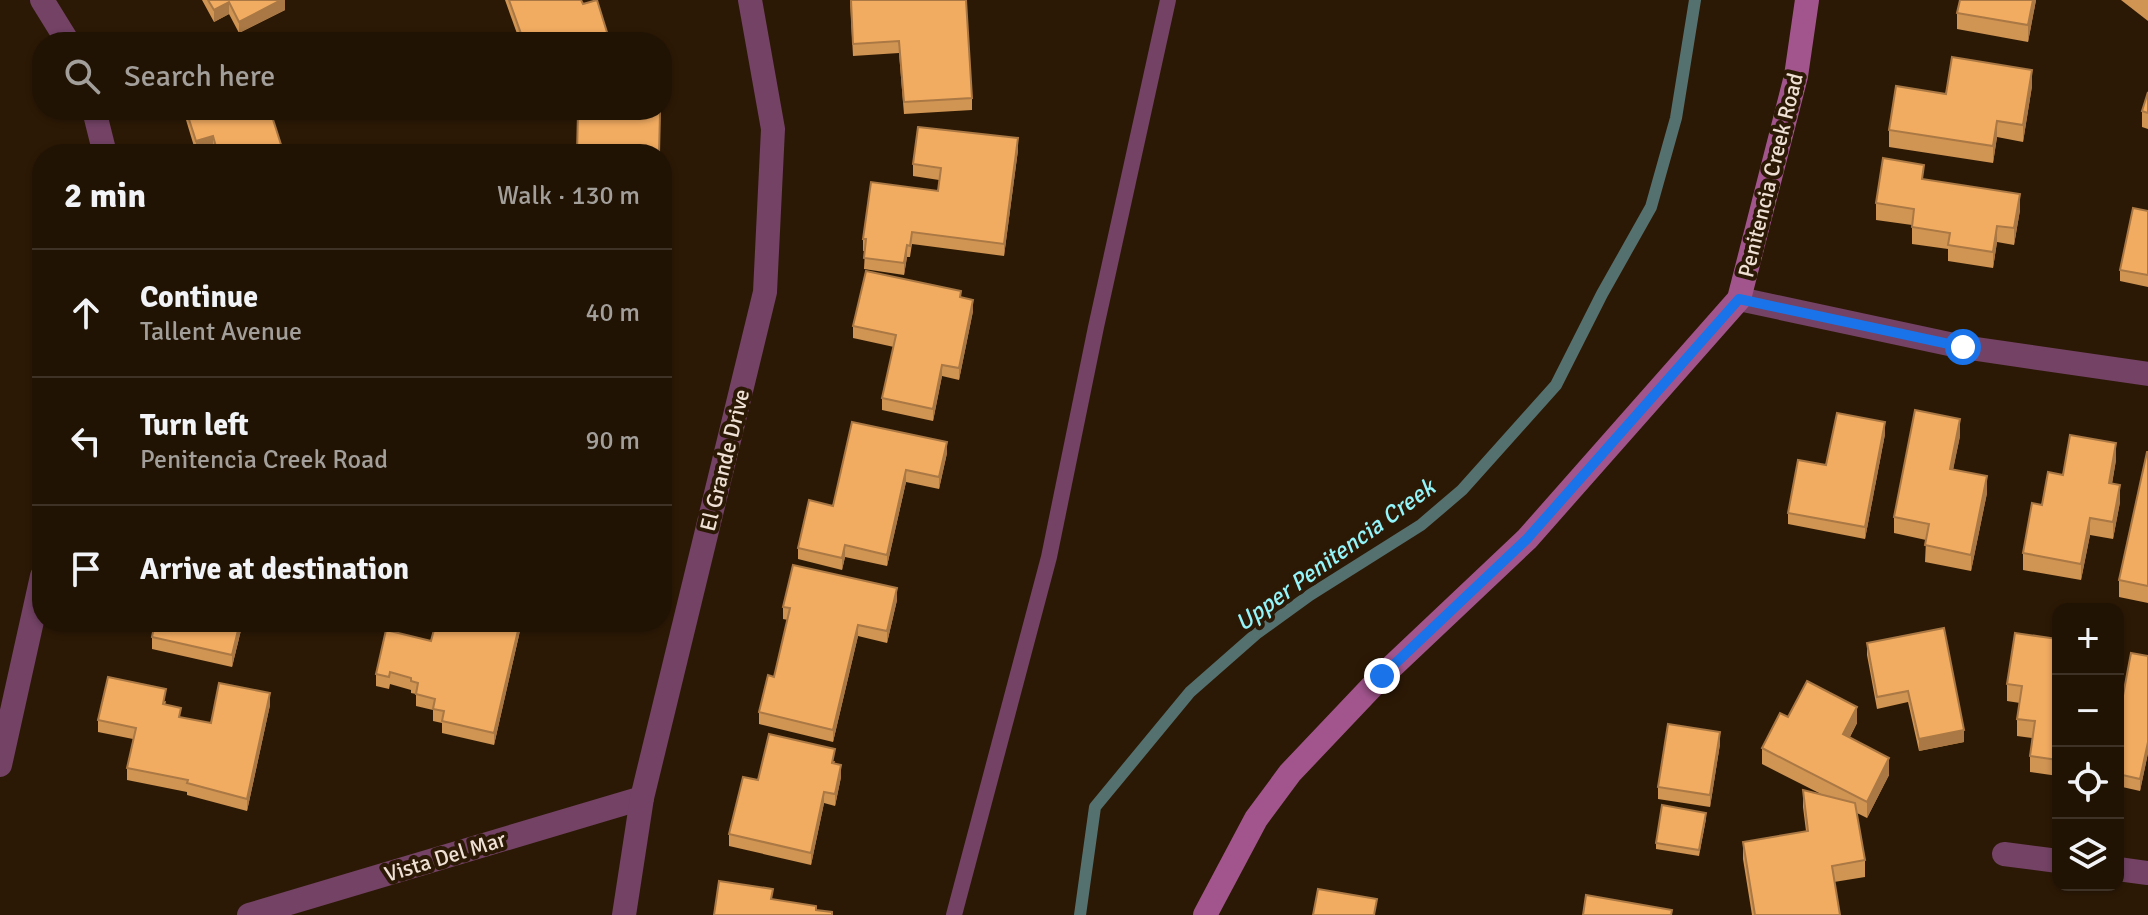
<!DOCTYPE html>
<meta charset="utf-8">
<style>
body{margin:0;font-family:Signika,sans-serif;background:#291c0e;color:#f1f3f6}
.controls{position:absolute;right:24px;bottom:24px;display:grid;overflow:hidden;border-radius:16px;box-shadow:0 2px 6px #0004}
.controls button{width:72px;height:72px;display:grid;place-items:center;padding:0;border:0;border-bottom:2px solid #3e3226;background:#211304;color:#f1f3f6;font:40px sans-serif}
.stop{position:absolute;width:24px;height:24px;margin:-18px;border:6px solid #1a73e8;border-radius:50%;background:#fff}
.stop.end{background:#1a73e8;border-color:#fff;box-shadow:0 2px 8px #0008}
.list{margin:0;padding:0;list-style:none}
h2{display:flex;justify-content:space-between;align-items:center;height:104px;margin:0;padding:0 32px;font-size:34px}
h2 small{font-size:26px;font-weight:400;color:#a29e9a}
.list li{display:grid;grid-template-columns:52px 1fr auto;gap:24px;align-items:center;box-sizing:border-box;height:128px;padding:0 32px;border-top:2px solid #3e3226}
.list b{display:block;font-size:30px;white-space:nowrap}
.list p{margin:0;font-size:26px;white-space:nowrap;color:#a29e9a}
.list em{font-size:26px;font-style:normal;color:#a29e9a}
.icon{flex:none;width:44px;height:44px;fill:none;stroke:currentColor;stroke-width:2;stroke-linecap:round;stroke-linejoin:round}
.map{position:relative;flex:none;width:2148px;height:915px;overflow:hidden}
.search{position:absolute;background:#211304;box-shadow:0 2px 6px #0004;left:32px;top:32px;width:640px;height:88px;display:flex;align-items:center;gap:20px;box-sizing:border-box;padding:0 28px;border-radius:32px;color:#a29e9a;font-size:30px}
.panel{position:absolute;background:#211304;box-shadow:0 2px 6px #0004;left:32px;top:144px;width:640px;height:488px;border-radius:32px}
.map>svg:first-child{display:block}
.lines{fill:none;stroke-linecap:round;stroke-linejoin:round}
.stream{stroke:#55716f;stroke-width:12}
.lane{stroke:#734265;stroke-width:16}
.street{stroke:#734265;stroke-width:24}
.secondary{stroke:#a2558d;stroke-width:24}
.wall{fill:#d09453}
.shaded-wall{fill:#a97844}
.building{fill:#f2ac61;stroke:#a97844;stroke-width:2}
.route{stroke:#1a73e8;stroke-width:10}
.labels{text-anchor:middle;stroke-width:8;stroke-linejoin:round;paint-order:stroke}
.street-label{font-size:22px;fill:#eee0d4;stroke:#2c1905}
.water-label{font-size:24px;font-style:italic;fill:#93f4f9;stroke:#2c1905}
</style>
<div class="map">
<svg width="2148" height="915" viewBox="0 0 2148 915">
<rect width="100%" height="100%" fill="#2c1905"/>
<g class="lines">
<polyline class="stream" points="1080,915 1095,807 1190,692 1256,634 1310,595 1421,525 1462,490 1556,385 1602,294 1651,207 1676,118 1695,0"/>
<polyline class="lane" points="954,915 1049,557 1096,327 1168,0"/>
<g class="street">
<polyline points="42,0 68,42"/>
<polyline points="94,110 105,154"/>
<polyline points="1739,299 1963,347 2148,374"/>
<polyline points="0,765 42,576"/>
<polyline points="2004,854 2058,861"/>
<polyline points="2118,869 2148,873"/>
<polyline points="249,915 642,798"/>
<polyline points="624,915 642,798 765,292 773,129 750,0"/>
</g>
<polyline class="secondary" points="1205,915 1256,819 1290,773 1382,676 1527,539 1739,299 1796,76 1807,0"/>
</g>
<g class="wall">
<polygon points="202,0 285,0 285,10 239,33 229,14 214,22"/>
<polygon points="505,0 581,0 583,4 610,42 520,42"/>
<polygon points="850,0 972,98 972,110 904,114 899,53 853,56"/>
<polygon points="2036,0 2028,42 1957,29 1957,13"/>
<polygon points="2121,0 2148,0 2148,21"/>
<polygon points="2032,86 2023,142 1997,137 1993,163 1889,147 1889,130 1946,94"/>
<polygon points="2148,92 2148,129 2142,127 2142,111"/>
<polygon points="183,110 270,110 284,154 215,154 213,148 196,153"/>
<polygon points="1018,150 1004,256 912,244 910,257 907,257 904,275 864,269 865,251 863,251 863,239 938,191 939,180 913,176 913,164"/>
<polygon points="662,160 662,163 666,164 664,230 662,230"/>
<polygon points="1924,179 2020,210 2014,245 1997,242 1993,268 1948,261 1948,249 1912,244 1912,225 1876,220 1876,203"/>
<polygon points="2148,211 2148,287 2120,281 2120,270"/>
<polygon points="961,297 973,311 959,380 942,376 933,421 882,410 882,398 894,347 853,338 853,326"/>
<polygon points="852,422 947,453 939,489 906,482 887,566 845,557 842,570 798,559 798,548 833,506"/>
<polygon points="1885,434 1865,539 1788,524 1788,513 1826,465"/>
<polygon points="1960,436 1953,469 1987,493 1971,571 1925,562 1926,540 1894,533 1894,517"/>
<polygon points="2148,452 2148,603 2119,597 2119,580"/>
<polygon points="2116,460 2112,484 2120,502 2113,539 2090,535 2081,580 2023,570 2023,553 2042,505 2063,475"/>
<polygon points="897,600 887,643 858,636 833,742 759,724 759,712 774,677 788,620 783,619 783,607"/>
<polygon points="243,622 232,667 152,649 152,637"/>
<polygon points="436,622 522,622 494,745 442,733 442,723 433,721 433,710 416,706 416,694 411,693 411,690 390,684 389,689 376,686 376,674 431,641"/>
<polygon points="2058,639 2058,776 2030,772 2030,756 2032,738 2017,736 2017,719 2020,703 2007,701 2007,684"/>
<polygon points="1867,643 1964,742 1919,751 1908,702 1877,709 1867,655"/>
<polygon points="2148,656 2148,753 2140,791 2118,786 2118,722"/>
<polygon points="166,701 165,705 181,718 211,723 270,705 247,811 187,795 187,792 127,780 127,768 133,739 98,732 98,720"/>
<polygon points="1788,717 1857,723 1850,737 1889,775 1867,818 1857,813 1865,860 1865,877 1834,882 1840,915 1752,915 1743,859 1743,842 1806,831 1803,807 1803,790 1821,794 1762,764 1762,748"/>
<polygon points="1720,744 1710,807 1658,799 1658,787"/>
<polygon points="835,761 834,764 841,777 835,806 824,803 811,865 729,846 729,834 758,780"/>
<polygon points="1706,819 1699,856 1656,849 1656,843"/>
</g>
<g class="shaded-wall">
<polygon points="281,0 285,0 285,10 239,33 239,22"/>
<polygon points="2033,0 2036,0 2028,42 2028,25"/>
<polygon points="229,2 229,14 214,22 214,10"/>
<polygon points="2032,70 2032,86 2023,142 2023,125"/>
<polygon points="1997,121 1997,137 1993,163 1993,146"/>
<polygon points="213,136 213,148 196,153 196,141"/>
<polygon points="1018,138 1018,150 1004,256 1004,244"/>
<polygon points="2020,194 2020,210 2014,245 2014,228"/>
<polygon points="1997,226 1997,242 1993,268 1993,252"/>
<polygon points="907,245 907,257 904,275 904,263"/>
<polygon points="973,300 973,311 959,380 959,368"/>
<polygon points="942,365 942,376 933,421 933,409"/>
<polygon points="1960,419 1960,436 1950,485 1950,469"/>
<polygon points="1885,422 1885,434 1865,539 1865,527"/>
<polygon points="947,442 947,453 939,489 939,477"/>
<polygon points="2116,443 2116,460 2109,500 2109,483"/>
<polygon points="906,470 906,482 887,566 887,555"/>
<polygon points="1987,476 1987,493 1971,571 1971,555"/>
<polygon points="2120,485 2120,502 2113,539 2113,522"/>
<polygon points="2090,518 2090,535 2081,580 2081,564"/>
<polygon points="845,545 845,557 842,570 842,558"/>
<polygon points="897,588 897,600 887,643 887,631"/>
<polygon points="240,622 243,622 232,667 232,655"/>
<polygon points="520,622 522,622 494,745 494,733"/>
<polygon points="858,625 858,636 833,742 833,730"/>
<polygon points="270,693 270,705 247,811 247,799"/>
<polygon points="1857,707 1857,723 1843,750 1843,734"/>
<polygon points="1964,730 1964,742 1919,751 1919,739"/>
<polygon points="1720,732 1720,744 1710,807 1710,795"/>
<polygon points="2148,742 2148,753 2140,791 2140,779"/>
<polygon points="1889,758 1889,775 1867,818 1867,802"/>
<polygon points="841,765 841,777 835,806 835,794"/>
<polygon points="824,792 824,803 811,865 811,853"/>
</g>
<g class="building">
<polygon points="208,0 281,0 239,22 229,2 214,10"/>
<polygon points="509,0 581,0 583,4 597,0 610,42 524,42"/>
<polygon points="851,0 966,0 972,98 904,102 899,41 853,44"/>
<polygon points="1960,0 2033,0 2028,25 1957,13"/>
<polygon points="1952,57 2032,70 2023,125 1997,121 1993,146 1889,130 1896,86 1946,94"/>
<polygon points="2148,92 2148,113 2142,111"/>
<polygon points="186,110 270,110 284,154 218,154 213,136 196,141"/>
<polygon points="627,110 628,113 660,113 659,154 662,154 577,154 578,111"/>
<polygon points="918,127 1018,138 1004,244 912,232 910,246 907,245 904,263 864,258 866,239 863,239 871,182 938,191 941,168 913,164"/>
<polygon points="1883,158 1924,165 1922,179 2020,194 2014,228 1997,226 1993,252 1948,245 1950,233 1912,227 1914,209 1876,203"/>
<polygon points="662,160 662,163 666,164 664,218 662,218"/>
<polygon points="2133,208 2148,211 2148,275 2120,270"/>
<polygon points="866,271 961,291 960,297 973,300 959,368 942,365 933,409 882,398 896,335 853,326"/>
<polygon points="1915,410 1960,419 1950,469 1987,476 1971,555 1925,545 1929,524 1894,517"/>
<polygon points="1837,413 1885,422 1865,527 1788,513 1798,460 1826,465"/>
<polygon points="852,422 947,442 939,477 906,470 887,555 845,545 842,558 798,548 809,500 833,506"/>
<polygon points="2070,435 2116,443 2109,483 2120,485 2113,522 2090,518 2081,564 2023,553 2032,503 2042,505 2048,472 2063,475"/>
<polygon points="2147,452 2148,452 2148,586 2119,580"/>
<polygon points="793,565 897,588 887,631 858,625 833,730 759,712 768,675 774,677 790,608 783,607"/>
<polygon points="155,622 240,622 232,655 152,637"/>
<polygon points="436,622 520,622 494,733 442,721 444,711 433,709 435,699 416,694 418,683 411,681 411,678 390,672 389,677 376,674 386,630 431,641"/>
<polygon points="1944,628 1964,730 1919,739 1908,691 1877,697 1867,643"/>
<polygon points="2015,633 2058,639 2058,760 2030,756 2035,721 2017,719 2022,686 2007,684"/>
<polygon points="2131,653 2148,656 2148,742 2140,779 2118,774 2118,722"/>
<polygon points="108,677 166,689 163,704 181,708 179,717 211,723 219,683 270,693 247,799 187,783 188,780 127,768 136,728 98,720"/>
<polygon points="1807,681 1857,707 1843,734 1889,758 1867,802 1762,748 1780,713 1788,717"/>
<polygon points="1668,724 1720,732 1710,795 1658,787"/>
<polygon points="769,734 835,749 832,763 841,765 835,794 824,792 811,853 729,834 743,777 758,780"/>
<polygon points="1803,790 1855,803 1865,860 1832,866 1840,915 1755,915 1743,842 1808,831"/>
<polygon points="1662,805 1706,813 1699,850 1656,843"/>
<polygon points="719,881 773,889 771,899 816,906 816,910 832,912 832,915 714,915"/>
<polygon points="1318,889 1377,899 1374,915 1313,915"/>
<polygon points="1586,895 1672,910 1671,915 1583,915"/>
</g>
<g class="lines">
<polyline class="route" points="1382,676 1527,539 1739,299 1963,347"/>
</g>
<g class="labels">
<g class="street-label">
<text transform="translate(1770 175) rotate(-76)" y="8">Penitencia Creek Road</text>
<text transform="translate(724 460) rotate(-76)" y="8">El Grande Drive</text>
<text transform="translate(445 856) rotate(-17)" y="8">Vista Del Mar</text>
</g>
<g class="water-label">
<text transform="translate(1335 555) rotate(-36)" y="8">Upper Penitencia Creek</text>
</g>
</g>
</svg>
<div class="controls">
<button>+</button>
<button>−</button>
<button><svg class="icon" aria-label="locate" viewBox="0 0 24 24"><circle cx="12" cy="12" r="6"/><path d="M12 2v4M12 18v4M2 12h4M18 12h4"/></svg></button>
<button><svg class="icon" aria-label="layers" viewBox="0 0 24 24"><path d="M12 4l9 5-9 5-9-5zM3 14l9 5 9-5"/></svg></button>
</div>
<div class="stop" style="left:1963px;top:347px"></div>
<div class="stop end" style="left:1382px;top:676px"></div>
<div class="search"><svg class="icon" aria-label="search" viewBox="0 0 24 24"><circle cx="10" cy="10" r="6"/><path d="M15 15l6 6"/></svg>Search here</div>
<section class="panel">
<h2>2 min<small>Walk · 130 m</small></h2>
<ul class="list">
<li><svg class="icon" aria-label="ahead" viewBox="0 0 24 24"><path d="M12 20V5M6 11l6-6 6 6"/></svg><div><b>Continue</b><p>Tallent Avenue</p></div><em>40 m</em></li>
<li><svg class="icon" aria-label="left" viewBox="0 0 24 24"><path d="M17 20v-9H6M10 6l-5 5 5 5"/></svg><div><b>Turn left</b><p>Penitencia Creek Road</p></div><em>90 m</em></li>
<li><svg class="icon" aria-label="arrive" viewBox="0 0 24 24"><path d="M6 21V4h12l-3 4 3 4H6"/></svg><div><b>Arrive at destination</b></div></li>
</ul>
</section>
</div>
